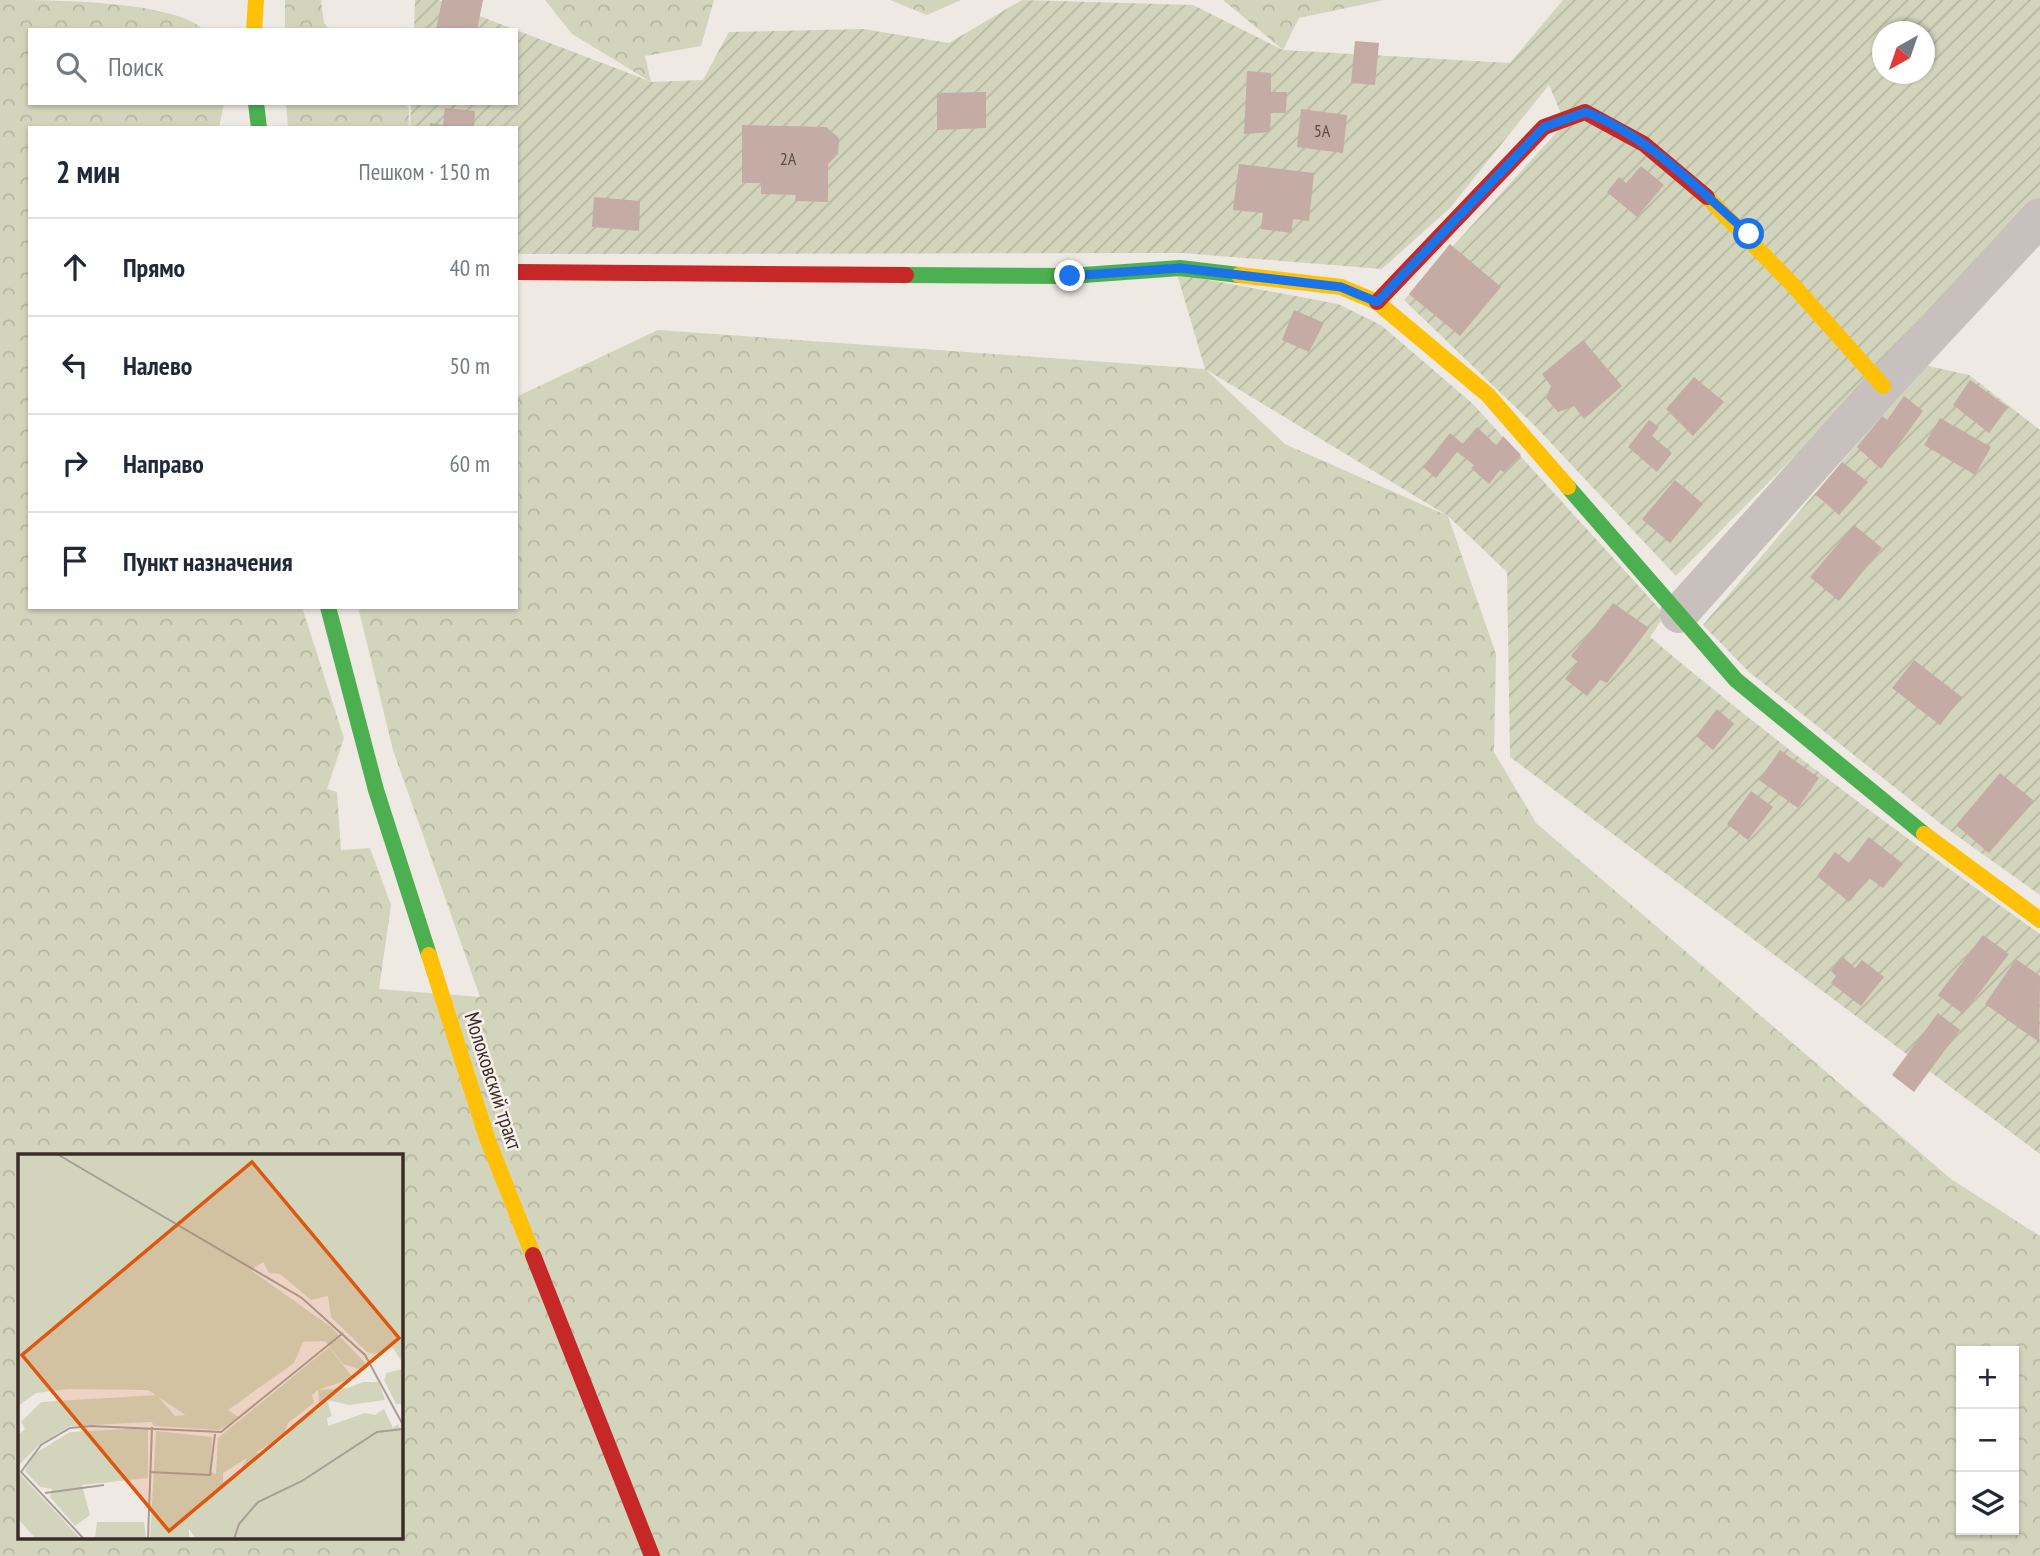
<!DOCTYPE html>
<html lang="ru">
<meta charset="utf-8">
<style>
body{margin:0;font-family:"PT Sans Narrow",sans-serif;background:#f6f6f7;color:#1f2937}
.controls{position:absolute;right:21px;bottom:21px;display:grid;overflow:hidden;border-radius:0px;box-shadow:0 2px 5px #0004}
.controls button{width:63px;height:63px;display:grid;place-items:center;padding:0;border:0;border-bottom:2px solid #e0e1e3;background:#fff;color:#1f2937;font:35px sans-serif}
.compass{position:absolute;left:1872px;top:21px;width:63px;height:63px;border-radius:50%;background:#fff;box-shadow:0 2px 5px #0004;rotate:220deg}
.stop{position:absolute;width:21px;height:21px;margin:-16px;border:5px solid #1a73e8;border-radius:50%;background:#fff}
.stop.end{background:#1a73e8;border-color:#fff;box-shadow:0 2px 7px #0008}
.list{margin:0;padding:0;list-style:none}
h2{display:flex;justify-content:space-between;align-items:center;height:91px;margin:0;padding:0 28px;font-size:30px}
h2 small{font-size:23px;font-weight:400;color:#747a83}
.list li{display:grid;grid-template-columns:46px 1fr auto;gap:21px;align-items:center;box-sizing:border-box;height:98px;padding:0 28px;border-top:2px solid #e0e1e3}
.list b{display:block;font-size:26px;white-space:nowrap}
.list em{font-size:23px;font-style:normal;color:#747a83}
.icon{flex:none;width:38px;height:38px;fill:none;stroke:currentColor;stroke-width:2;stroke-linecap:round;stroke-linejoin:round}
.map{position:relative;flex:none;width:2040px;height:1556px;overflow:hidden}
.search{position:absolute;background:#fff;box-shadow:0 2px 5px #0004;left:28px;top:28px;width:490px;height:77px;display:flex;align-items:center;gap:18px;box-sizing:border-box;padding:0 24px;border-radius:0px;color:#747a83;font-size:26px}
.panel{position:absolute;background:#fff;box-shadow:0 2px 5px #0004;left:28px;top:126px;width:490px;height:483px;border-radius:0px}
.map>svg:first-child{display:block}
.forest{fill:url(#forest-crowns);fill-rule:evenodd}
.garden{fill:url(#garden-furrows);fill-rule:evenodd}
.building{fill:#c4aba4}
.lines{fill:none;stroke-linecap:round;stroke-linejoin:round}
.street{stroke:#c8c0bc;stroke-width:38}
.fast{stroke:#4caf50;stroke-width:16}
.slow{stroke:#ffc107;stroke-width:16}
.jam{stroke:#c62828;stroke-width:16}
.route{stroke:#1a73e8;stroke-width:9}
.labels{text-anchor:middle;stroke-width:5;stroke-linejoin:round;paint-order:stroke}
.number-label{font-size:18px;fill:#5c4c48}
.street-label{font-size:21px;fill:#3a2d29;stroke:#fbf2eb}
.inset-road{fill:none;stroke:#a79e99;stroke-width:2}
.view{fill:#df570d;fill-opacity:0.15;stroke:#df570d;stroke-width:3.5}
.inset-edge{fill:none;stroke:#3a2d29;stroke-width:3.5}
</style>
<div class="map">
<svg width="2040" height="1556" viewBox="0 0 2040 1556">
<defs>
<pattern id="forest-crowns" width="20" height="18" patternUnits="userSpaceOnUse" patternTransform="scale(1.75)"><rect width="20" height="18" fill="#d2d5bc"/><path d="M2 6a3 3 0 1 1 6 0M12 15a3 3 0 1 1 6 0" fill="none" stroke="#b5b7a2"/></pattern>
<pattern id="garden-furrows" width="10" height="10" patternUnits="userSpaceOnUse" patternTransform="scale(1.75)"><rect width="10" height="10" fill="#d2d5bc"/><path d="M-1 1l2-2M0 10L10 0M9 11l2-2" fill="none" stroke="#b5b7a2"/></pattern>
</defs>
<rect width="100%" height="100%" fill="#efe9e3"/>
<g class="forest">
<path d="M0 0C47 0 174 0 204 30H30V103H224L219 128H30V607H302L344 738 327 789 337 792 341 850 370 848 391 905 379 989 480 997 393 750 358 607H516V397L658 330 1205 369 1285 444 1448 516 1496 654 1494 752 1536 823 1951 1179 2040 1236V1556H0ZM19 1155H401V1537H19ZM1961 1351H2014V1530H1961Z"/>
<polygon points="285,0 321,0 324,23 330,30 285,30"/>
<polygon points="545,0 714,0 701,46 645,56 651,82 572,34"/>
<polygon points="890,0 961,0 927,15"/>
<polygon points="1223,0 1384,0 1299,18 1283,50"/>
<polygon points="286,103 404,103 409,109 409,128 288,128"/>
</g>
<g class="garden">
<polygon points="415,0 438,0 516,30 414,30"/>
<path d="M1022 0 1193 5 1283 50 1510 63 1563 0H2040V200L1876 374 1676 576 1534 425 1404 300 1565 123 1549 85 1450 208 1382 269 1182 253 516 254V128H410L411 103H516V30L652 82 703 80 729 32 863 29 949 43ZM1882 32H1924V74H1882Z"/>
<path d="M1177 274 1338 304 1381 325 1473 404 1665 615 1650 637C1775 743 1907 839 2040 934V1154L1510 757 1507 572 1448 516 1205 369Z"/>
<polygon points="1924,365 1969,375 2040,430 2040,895 1946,828 1749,672 1703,625"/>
</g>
<g class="building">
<polygon points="442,0 483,0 477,30 436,30"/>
<polygon points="1355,41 1379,43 1375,85 1351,83"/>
<polygon points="1247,71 1271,73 1271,92 1287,92 1286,113 1271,113 1270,132 1244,134"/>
<polygon points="986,92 986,128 937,130 937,93"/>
<polygon points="445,108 475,111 474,128 429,128 430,123 443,125"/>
<polygon points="1301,109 1347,115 1343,153 1297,147"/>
<polygon points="742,125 826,127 839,138 838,154 828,164 828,202 795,201 796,195 761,194 761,183 742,183"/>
<polygon points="1239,164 1314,173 1309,221 1293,219 1291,233 1261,229 1263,213 1233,210"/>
<polygon points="1641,166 1664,185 1637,217 1607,192 1619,177 1626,183"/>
<polygon points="594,197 640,201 639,231 592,227"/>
<polygon points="1450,244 1501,287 1460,336 1409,294"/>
<polygon points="1294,310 1324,323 1309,352 1282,340"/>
<polygon points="1583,340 1622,386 1584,419 1574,406 1558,412 1546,398 1551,386 1542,374"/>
<polygon points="1694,377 1724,402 1693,436 1666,409"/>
<polygon points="1970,380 2008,407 1989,433 1953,405"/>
<polygon points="1904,396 1923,411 1881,469 1857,447 1882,416 1887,420"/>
<polygon points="1940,418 1991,447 1975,475 1924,445"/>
<polygon points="1649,420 1659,427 1652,436 1672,453 1657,472 1628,447"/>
<polygon points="1477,427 1497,446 1503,436 1521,455 1504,472 1500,470 1489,484 1471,468 1474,465 1457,452 1436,478 1423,467 1450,433 1463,444"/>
<polygon points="1842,462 1868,482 1839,515 1815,494"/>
<polygon points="1675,480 1703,504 1670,543 1642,519"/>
<polygon points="1854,525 1882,548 1839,601 1810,577"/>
<polygon points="1613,603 1649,628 1607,683 1600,680 1587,696 1565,679 1578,662 1571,656"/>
<polygon points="1914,660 1962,697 1940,725 1892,688"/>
<polygon points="1717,709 1734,724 1713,750 1696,736"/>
<polygon points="1780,750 1819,778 1798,808 1759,780"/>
<polygon points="2000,773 2034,801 1989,853 1956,825"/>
<polygon points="1751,791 1773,807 1748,840 1727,824"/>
<polygon points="1869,837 1903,864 1883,888 1869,878 1849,902 1817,876 1835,852 1849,863"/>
<polygon points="1983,935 2009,954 1963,1014 1938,995"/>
<polygon points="1842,956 1855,968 1862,960 1884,977 1861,1006 1831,983 1836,976 1831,971"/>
<polygon points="2016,959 2040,976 2039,1042 1985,1004"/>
<polygon points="1938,1013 1960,1030 1914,1092 1892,1075"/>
</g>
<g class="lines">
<polyline class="street" points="1679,614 1883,386 2040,217"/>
<g class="fast">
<polyline points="256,103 259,128"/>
<polyline points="906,275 1070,276 1180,268 1239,275"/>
<polyline points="1568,487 1736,680 1924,834"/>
<polyline points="328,607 376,790 429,955"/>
</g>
<g class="slow">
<polyline points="254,30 256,0"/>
<polyline points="1707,197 1792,284 1883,386"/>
<polyline points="1239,275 1341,287 1377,302 1488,395 1568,487"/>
<polyline points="1924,834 2040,920"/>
<polyline points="429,955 487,1138 533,1255"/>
</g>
<g class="jam">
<polyline points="516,272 906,275"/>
<polyline points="1377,302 1544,127 1585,112 1644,144 1707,197"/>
<polyline points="533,1255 652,1556"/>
</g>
</g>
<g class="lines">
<path class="route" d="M1070 276 1180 268 1341 287 1377 302 1544 127 1586 112C1649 137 1698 189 1749 234"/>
</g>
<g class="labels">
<g class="number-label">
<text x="1322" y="137">5А</text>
<text x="788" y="165">2А</text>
</g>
<g class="street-label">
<text transform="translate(493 1081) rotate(72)" y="7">Молоковский тракт</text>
</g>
</g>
<g transform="translate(18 1154)">
<rect width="385" height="385" fill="#efe9e3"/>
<path d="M0 0H385V209L374 193 357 200 349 198 313 163 310 142 293 146 262 120 251 119 245 108 233 116 313 173 350 212 347 217 325 210 307 187 285 188 276 209 210 256 169 262 130 236 50 235 18 239 0 252ZM385 215V250H378L366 226 369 219ZM345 228H361L367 246 331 251 309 246 314 262 309 264 310 272 347 259 357 261 366 255 375 274 380 270 385 281V385H178L157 355 220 320 232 299H248L268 283 275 270 302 254 300 236 330 234Z" fill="#d2d5bc"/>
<path d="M311 193 335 224 300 236 294 241 296 249 270 269 266 281 205 319V376L171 374V385H132L138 277 194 283 193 318 198 320 200 284ZM139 241 157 262 210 256 222 264 201 276 135 272 134 268 52 272 21 291 0 312V281L7 275 3 268 23 248ZM130 274V324L64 331 72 361 57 372 32 343 34 335 22 333 7 317 16 300 52 278ZM0 318 63 385H18L0 365ZM79 368H126L128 385H77Z" fill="#d2d5bc"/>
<path class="inset-road" d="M39 0 284 144 347 201 385 271M132 318 192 321 197 280M27 339 86 331M66 385 3 318 23 291 52 274 73 272 203 278 325 179M130 385 134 273M216 385 221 370 240 348 284 327 359 278 385 275"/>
<path class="view" d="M234 8 381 184 151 377 4 201Z"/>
<rect width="385" height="385" class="inset-edge"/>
</g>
</svg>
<div class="controls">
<button>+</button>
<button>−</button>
<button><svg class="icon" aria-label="layers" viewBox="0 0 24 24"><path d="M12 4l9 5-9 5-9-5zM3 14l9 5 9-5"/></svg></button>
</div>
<svg class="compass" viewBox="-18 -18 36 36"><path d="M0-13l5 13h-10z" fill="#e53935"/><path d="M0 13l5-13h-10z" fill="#747a83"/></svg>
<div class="stop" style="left:1749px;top:234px"></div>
<div class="stop end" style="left:1070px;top:276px"></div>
<div class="search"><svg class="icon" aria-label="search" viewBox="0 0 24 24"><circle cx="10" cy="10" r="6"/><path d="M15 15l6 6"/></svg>Поиск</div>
<section class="panel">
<h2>2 мин<small>Пешком · 150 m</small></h2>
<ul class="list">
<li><svg class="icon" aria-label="ahead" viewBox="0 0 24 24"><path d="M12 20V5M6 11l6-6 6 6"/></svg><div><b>Прямо</b></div><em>40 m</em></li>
<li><svg class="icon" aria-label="left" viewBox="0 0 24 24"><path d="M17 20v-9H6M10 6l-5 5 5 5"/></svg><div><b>Налево</b></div><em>50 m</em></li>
<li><svg class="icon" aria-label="right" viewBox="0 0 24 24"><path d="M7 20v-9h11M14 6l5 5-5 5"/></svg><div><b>Направо</b></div><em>60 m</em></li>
<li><svg class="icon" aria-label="arrive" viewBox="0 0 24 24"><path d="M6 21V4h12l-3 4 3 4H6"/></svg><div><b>Пункт назначения</b></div></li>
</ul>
</section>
</div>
